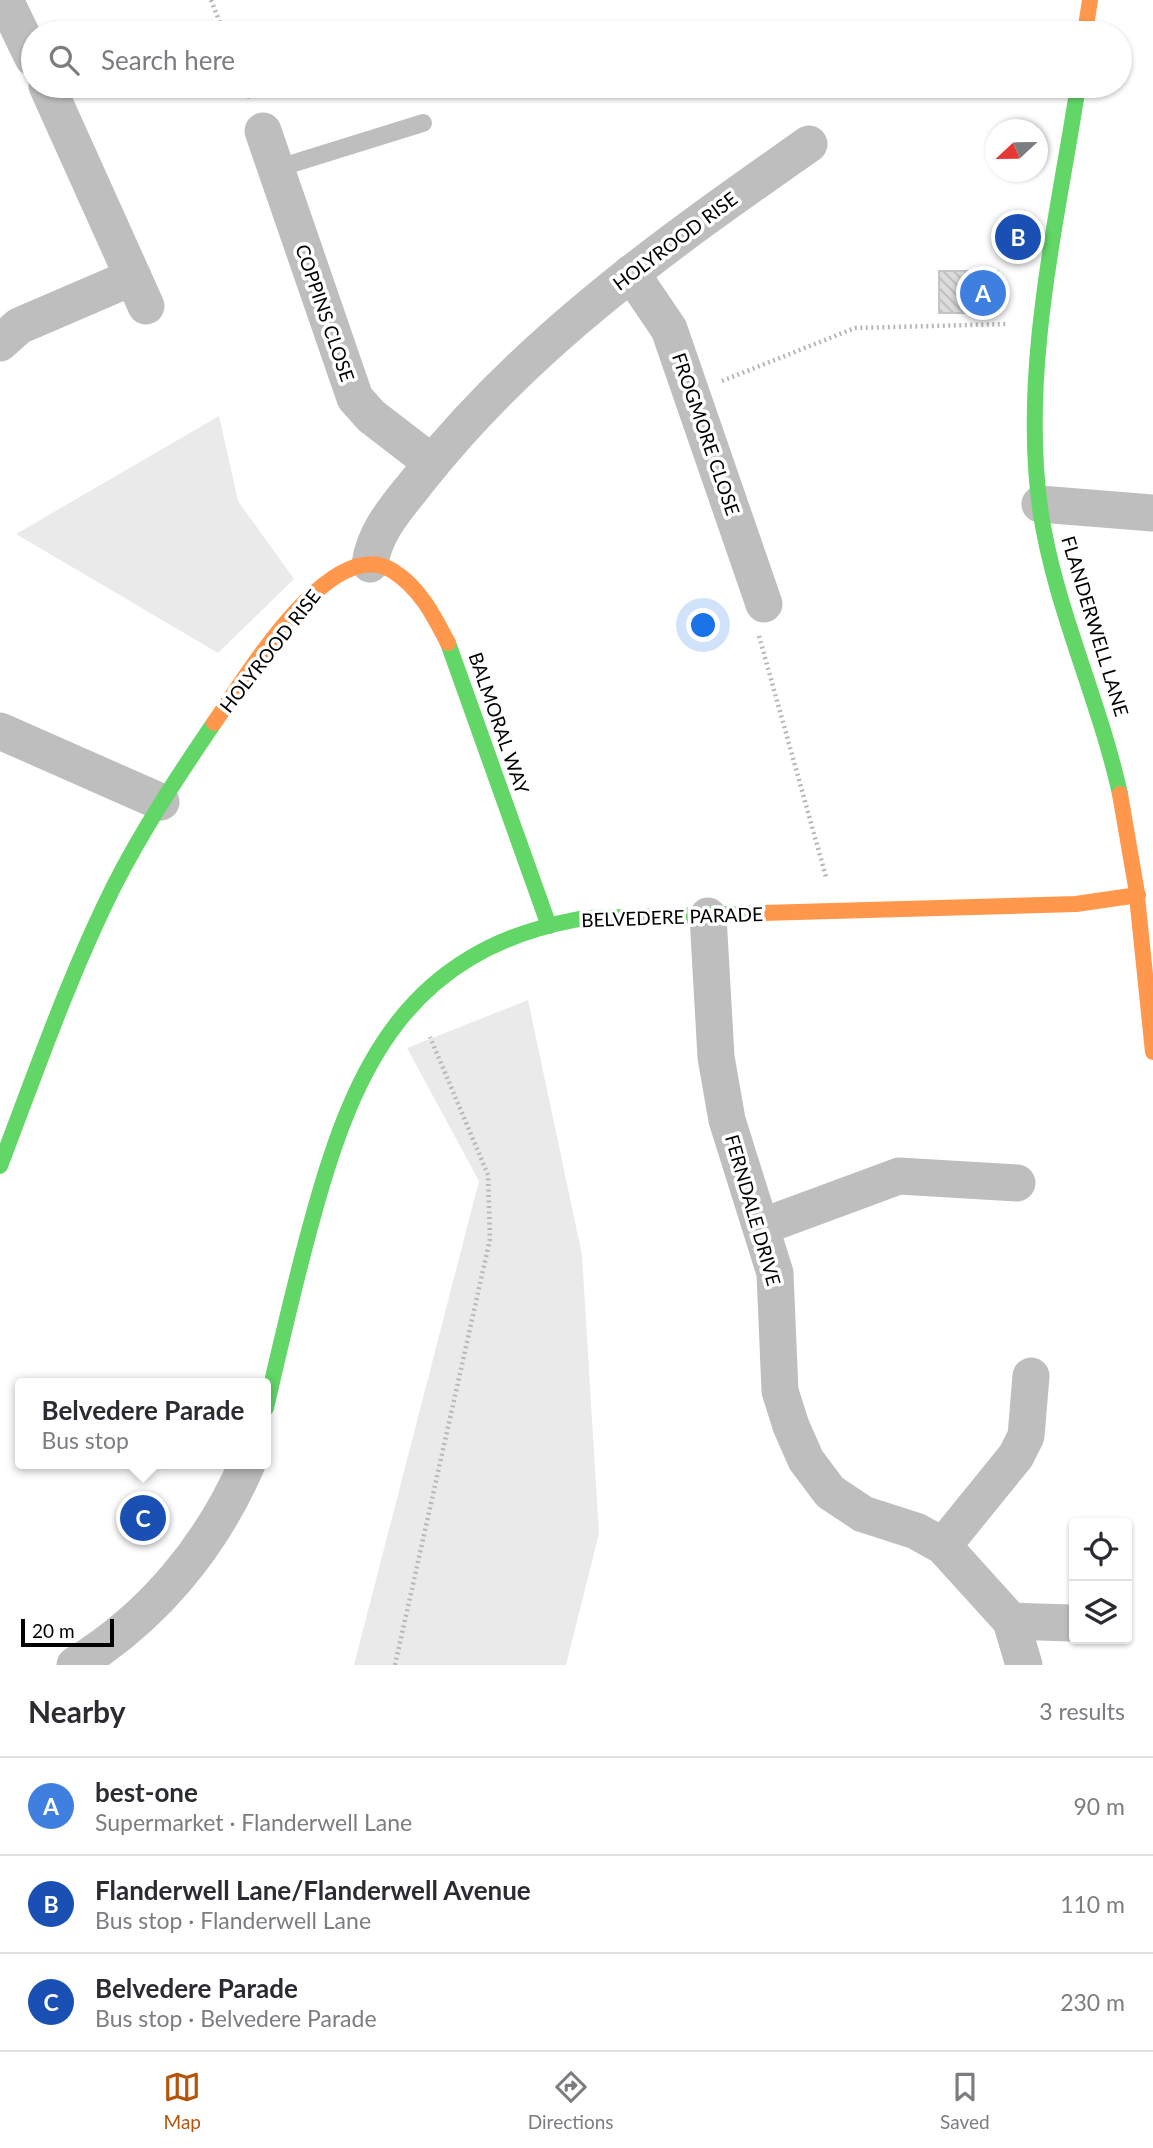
<!DOCTYPE html>
<meta charset="utf-8">
<style>
body{margin:0;font-family:Lato,sans-serif;background:#f7f7f7;color:#2b2b33}
.controls{position:absolute;right:21px;bottom:21px;display:grid;overflow:hidden;border-radius:7px;box-shadow:0 2px 5px #0004}
.controls button{width:63px;height:63px;display:grid;place-items:center;padding:0;border:0;border-bottom:2px solid #e1e1e2;background:#fff;color:#2b2b33;font:35px sans-serif}
.compass{position:absolute;left:985px;top:119px;width:63px;height:63px;border-radius:50%;background:#fff;box-shadow:0 2px 5px #0004;rotate:248deg}
.scale{position:absolute;left:21px;bottom:18px;width:93px;box-sizing:border-box;padding-left:7px;border:4px solid #000;border-top:0;font-size:19px;line-height:24px;white-space:nowrap;color:#000;-webkit-text-stroke:5px #fff;paint-order:stroke}
.you{position:absolute;left:704px;top:626px;width:24px;height:24px;margin:-18px;border:5px solid #fff;border-radius:50%;background:#1a73e8;box-shadow:0 0 0 10px #1a73e833}
.badge{display:grid;place-items:center;width:46px;height:46px;border-radius:50%;background:#b45309;color:#fff;font-size:23px;font-weight:700}
.pin{position:absolute;translate:-50% -50%;border:4px solid #fff;box-shadow:0 2px 7px #0006}
.popup{position:absolute;left:15px;top:1378px;width:256px;height:91px;box-sizing:border-box;display:grid;place-content:center;border-radius:7px;background:#fff;filter:drop-shadow(0 2px 5px #0005);font-size:23px;white-space:nowrap;color:#7c7c81}
.popup b{font-size:26px;color:#2b2b33}
.popup::after{content:'';position:absolute;left:50%;top:100%;margin-left:-14px;border:14px solid transparent;border-top-color:#fff}
.list{margin:0;padding:0;list-style:none}
h2{display:flex;justify-content:space-between;align-items:center;height:91px;margin:0;padding:0 28px;font-size:30px}
h2 small{font-size:23px;font-weight:400;color:#7c7c81}
.list li{display:grid;grid-template-columns:46px 1fr auto;gap:21px;align-items:center;box-sizing:border-box;height:98px;padding:0 28px;border-top:2px solid #e1e1e2}
.list b{display:block;font-size:26px;white-space:nowrap}
.list p{margin:0;font-size:23px;white-space:nowrap;color:#7c7c81}
.list em{font-size:23px;font-style:normal;color:#7c7c81}
.icon{flex:none;width:38px;height:38px;fill:none;stroke:currentColor;stroke-width:2;stroke-linecap:round;stroke-linejoin:round}
.map{position:relative;flex:none;width:1153px;height:1665px;overflow:hidden}
.search{position:absolute;background:#fff;box-shadow:0 2px 5px #0004;left:21px;right:21px;top:21px;height:77px;display:flex;align-items:center;gap:18px;box-sizing:border-box;padding:0 24px;border-radius:38px;color:#7c7c81;font-size:26px}
.sheet{height:385px;background:#fff}
nav{display:flex;justify-content:space-around;align-items:center;box-sizing:border-box;height:98px;border-top:2px solid #e1e1e2;background:#fff;font-size:19px;color:#7c7c81}
nav a{display:grid;justify-items:center;gap:4px}
nav .on{color:#b45309}
.map>svg:first-child{display:block}
.green{fill:#eaeaea}
.building{fill:url(#building-back-hatch);stroke:#c5c5c5;stroke-width:2}
.lines{fill:none;stroke-linecap:round;stroke-linejoin:round}
.path{stroke:#b8b8b8;stroke-width:4.5;stroke-dasharray:2 3.5;stroke-linecap:butt}
.lane{stroke:#bebebe;stroke-width:18}
.street{stroke:#bebebe;stroke-width:37}
.fast{stroke:#63d668;stroke-width:16}
.slow{stroke:#ff974d;stroke-width:16}
.labels{text-anchor:middle;stroke-width:7;stroke-linejoin:round;paint-order:stroke}
.street-label{font-size:19px;fill:#000;stroke:#fff}
</style>
<div class="map">
<svg width="1153" height="1665" viewBox="0 0 1153 1665">
<defs>
<pattern id="building-back-hatch" width="6" height="6" patternUnits="userSpaceOnUse" patternTransform="scale(1.75)"><rect width="6" height="6" fill="#dcdcdc"/><path d="M-1 5l2 2M0 0l6 6M5-1l2 2" fill="none" stroke="#bbb"/></pattern>
</defs>
<rect width="100%" height="100%" fill="#fff"/>
<g class="green">
<polygon points="219,416 238,501 294,579 218,653 16,534"/>
<polygon points="528,1000 582,1255 599,1534 566,1665 354,1665 479,1181 407,1048"/>
</g>
<rect class="building" x="939" y="271" width="59" height="42"/>
<g class="lines">
<g class="path">
<polyline points="211,0 224,33"/>
<polyline points="245,86 251,101"/>
<polyline points="722,381 855,328 1008,324"/>
<polyline points="759,636 826,877"/>
<polyline points="395,1665 490,1239 488,1175 430,1037"/>
</g>
<polyline class="lane" points="275,169 423,123"/>
<g class="street">
<polyline points="5,0 33,58"/>
<polyline points="47,86 146,306"/>
<polyline points="263,131 355,398 371,416 432,463"/>
<polyline points="631,273 669,329 764,604"/>
<polyline points="0,343 19,326 133,277"/>
<polyline points="1040,504 1153,513"/>
<path d="M370 564C375 529 399 505 420 478 527 342 669 242 809 144"/>
<polyline points="0,731 161,802"/>
<polyline points="708,916 716,1057 727,1120 775,1273 780,1391 791,1426 806,1460 830,1492 863,1514 916,1531 943,1546 1011,1621"/>
<polyline points="761,1227 899,1176 1017,1183"/>
<polyline points="943,1546 1016,1456 1026,1436 1031,1376"/>
<path d="M75 1665C152 1618 211 1547 247 1464"/>
<polyline points="1024,1665 1011,1621 1070,1623"/>
</g>
<g class="fast">
<path d="M1078 86C1057 223 1021 368 1040 508 1054 606 1099 698 1120 794"/>
<polyline points="448,643 549,926"/>
<path d="M0 1166C36 1072 69 976 114 886 143 829 178 776 214 723"/>
<path d="M266 1408C281 1343 296 1277 314 1213 355 1064 409 952 574 920 593 916 614 918 632 917 675 916 717 915 759 913"/>
</g>
<g class="slow">
<polyline points="1085,33 1090,0"/>
<path d="M214 723C243 682 331 531 393 571 420 588 434 616 448 643"/>
<polyline points="1120,794 1136,887 1153,1052"/>
<polyline points="759,913 1076,904 1138,895"/>
</g>
</g>
<g class="labels">
<g class="street-label">
<text transform="translate(675 241) rotate(-37)" y="7">HOLYROOD RISE</text>
<text transform="translate(325 313) rotate(71)" y="7">COPPINS CLOSE</text>
<text transform="translate(706 434) rotate(71)" y="7">FROGMORE CLOSE</text>
<text transform="translate(1095 626) rotate(73)" y="7">FLANDERWELL LANE</text>
<text transform="translate(270 651) rotate(-52)" y="7">HOLYROOD RISE</text>
<text transform="translate(499 723) rotate(71)" y="7">BALMORAL WAY</text>
<text transform="translate(672 917) rotate(-2)" y="7">BELVEDERE PARADE</text>
<text transform="translate(753 1210) rotate(74)" y="7">FERNDALE DRIVE</text>
</g>
</g>
</svg>
<div class="controls">
<button><svg class="icon" aria-label="locate" viewBox="0 0 24 24"><circle cx="12" cy="12" r="6"/><path d="M12 2v4M12 18v4M2 12h4M18 12h4"/></svg></button>
<button><svg class="icon" aria-label="layers" viewBox="0 0 24 24"><path d="M12 4l9 5-9 5-9-5zM3 14l9 5 9-5"/></svg></button>
</div>
<svg class="compass" viewBox="-18 -18 36 36"><path d="M0-13l5 13h-10z" fill="#e53935"/><path d="M0 13l5-13h-10z" fill="#7c7c81"/></svg>
<div class="scale">20 m</div>
<div class="you"></div>
<div class="pin badge" style="left:983px;top:293px;background:#3f7fe0">A</div>
<div class="pin badge" style="left:1018px;top:237px;background:#1a4fb4">B</div>
<div class="pin badge" style="left:143px;top:1518px;background:#1a4fb4">C</div>
<div class="popup"><b>Belvedere Parade</b>Bus stop</div>
<div class="search"><svg class="icon" aria-label="search" viewBox="0 0 24 24"><circle cx="10" cy="10" r="6"/><path d="M15 15l6 6"/></svg>Search here</div>
</div>
<section class="sheet">
<h2>Nearby<small>3 results</small></h2>
<ul class="list">
<li><span class="badge" style="background:#3f7fe0">A</span><div><b>best-one</b><p>Supermarket · Flanderwell Lane</p></div><em>90 m</em></li>
<li><span class="badge" style="background:#1a4fb4">B</span><div><b>Flanderwell Lane/Flanderwell Avenue</b><p>Bus stop · Flanderwell Lane</p></div><em>110 m</em></li>
<li><span class="badge" style="background:#1a4fb4">C</span><div><b>Belvedere Parade</b><p>Bus stop · Belvedere Parade</p></div><em>230 m</em></li>
</ul>
</section>
<nav>
<a class="on"><svg class="icon" aria-label="map" viewBox="0 0 24 24"><path d="M3 6l6-2 6 2 6-2v14l-6 2-6-2-6 2zM9 4v14M15 6v14"/></svg>Map</a>
<a><svg class="icon" aria-label="directions" viewBox="0 0 24 24"><path d="M12 3l9 9-9 9-9-9zM9 14v-3h6M13 9l2 2-2 2"/></svg>Directions</a>
<a><svg class="icon" aria-label="saved" viewBox="0 0 24 24"><path d="M7 4h10v16l-5-4-5 4z"/></svg>Saved</a>
</nav>
